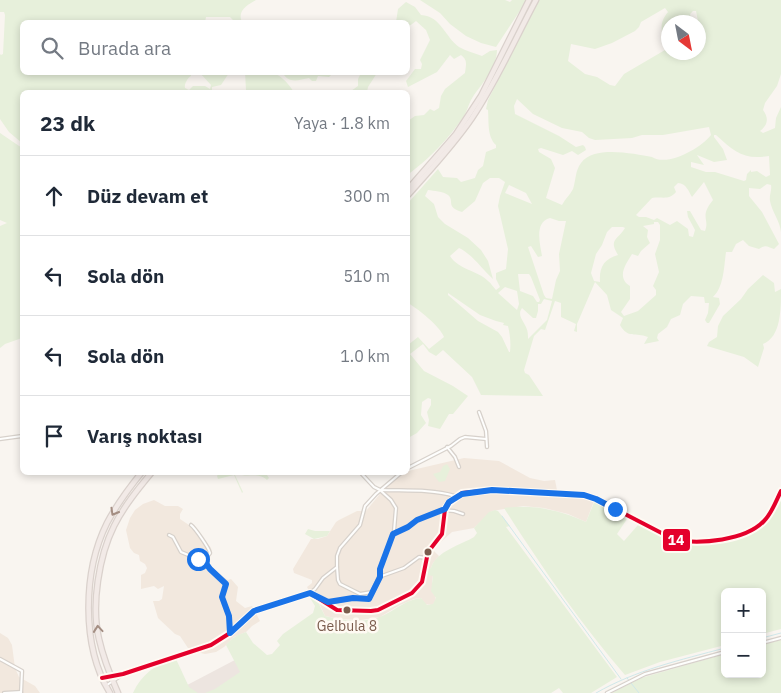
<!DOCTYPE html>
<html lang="tr">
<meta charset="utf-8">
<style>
body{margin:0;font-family:"IBM Plex Sans",sans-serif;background:#f2f2f3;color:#1f2937}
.controls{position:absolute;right:15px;bottom:15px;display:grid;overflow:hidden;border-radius:8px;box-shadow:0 2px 8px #0003}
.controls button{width:45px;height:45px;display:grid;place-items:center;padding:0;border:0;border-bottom:1px solid #e0e1e3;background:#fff;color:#1f2937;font:25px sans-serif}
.compass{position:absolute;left:661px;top:15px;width:45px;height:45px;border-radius:50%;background:#fff;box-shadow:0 2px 8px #0003;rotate:148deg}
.stop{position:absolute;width:15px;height:15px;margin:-11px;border:4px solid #1a73e8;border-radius:50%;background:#fff}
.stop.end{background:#1a73e8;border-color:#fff;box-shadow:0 1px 5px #0008}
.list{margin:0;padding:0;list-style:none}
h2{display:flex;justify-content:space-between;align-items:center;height:65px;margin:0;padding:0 20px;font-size:21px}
h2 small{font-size:16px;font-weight:400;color:#747a83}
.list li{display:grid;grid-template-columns:32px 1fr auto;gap:15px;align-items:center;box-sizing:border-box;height:80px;padding:0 20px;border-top:1px solid #e0e1e3}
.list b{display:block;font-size:19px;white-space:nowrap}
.list em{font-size:16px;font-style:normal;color:#747a83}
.icon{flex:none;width:28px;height:28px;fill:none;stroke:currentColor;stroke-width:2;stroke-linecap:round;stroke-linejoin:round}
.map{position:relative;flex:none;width:781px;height:693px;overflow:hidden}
.search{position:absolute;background:#fff;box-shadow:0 2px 8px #0003;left:20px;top:20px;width:390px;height:55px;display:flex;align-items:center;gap:12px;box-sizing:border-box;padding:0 18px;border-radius:8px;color:#747a83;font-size:19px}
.panel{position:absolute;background:#fff;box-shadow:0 2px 8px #0003;left:20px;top:90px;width:390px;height:385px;border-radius:8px}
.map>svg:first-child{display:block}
.residential{fill:#f2e8de}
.industrial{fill:#ede5e0}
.green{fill:#e7f0db;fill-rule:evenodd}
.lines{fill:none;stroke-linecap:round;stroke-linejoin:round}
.stream{stroke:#d0e8ea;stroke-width:1}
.street-casing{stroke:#d7d1cb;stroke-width:4.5}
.highway-casing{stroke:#dad1cc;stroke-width:7}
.street{stroke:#fefefd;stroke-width:2}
.highway{stroke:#f2eae7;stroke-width:4.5}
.bus-1-casing{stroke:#fffaf3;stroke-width:8}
.bus-1{stroke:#e4002b;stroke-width:4}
.oneway{stroke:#a48e83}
.route{stroke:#1a73e8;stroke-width:6}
.bus-dot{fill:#7a5c4d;stroke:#fffaf3;stroke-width:2}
.labels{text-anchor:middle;stroke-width:5;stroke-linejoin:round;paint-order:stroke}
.bus-label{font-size:14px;fill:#7a5c4d;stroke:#fffaf3}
.line-badge{stroke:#fffaf3;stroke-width:2}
.badge-label{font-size:14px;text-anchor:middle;font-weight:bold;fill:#fff}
</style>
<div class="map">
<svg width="781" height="693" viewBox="0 0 781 693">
<rect width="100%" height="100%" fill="#f9f5f0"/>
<g class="residential">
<polygon points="464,458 499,461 530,478 544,481 555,480 557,490 575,491 596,496 586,522 568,514 544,508 523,506 492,511 474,528 452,532 434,548 434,551 439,556 433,563 431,568 426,570 428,575 433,575 432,582 436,600 433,605 424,604 421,598 414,599 400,605 380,617 361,620 340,619 325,616 320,605 311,595 307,587 312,583 312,580 294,573 293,569 311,539 318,539 327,536 336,522 339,520 357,511 366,511 384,489 402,474 408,472 408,471"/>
<polygon points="154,500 165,506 178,506 183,509 180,514 180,519 189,525 194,525 211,548 212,553 208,560 208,563 212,569 228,580 231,579 238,587 236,601 245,608 252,606 260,621 252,626 246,632 234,637 224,647 216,652 205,654 192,651 188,648 180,636 175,634 158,618 153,601 159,601 162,599 164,586 158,589 154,586 141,589 141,575 145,573 147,568 145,564 140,561 139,555 134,553 130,548 126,530 130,518 135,510 143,504"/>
<polygon points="0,633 8,638 12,645 15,668 19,677 35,686 40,693 0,693"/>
</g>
<polygon class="industrial" points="252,651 303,693 172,693"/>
<g class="green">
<path d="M0 0H256C247 5 237 11 242 22H235L230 17H206L205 22H22V72L191 73V76C188 77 184 84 185 88L189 90 193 86H205L210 89 211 85 200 73H229L221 85 212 87V92H22V143L9 132 0 119V54L1 55 3 54 5 15 4 12H0Z"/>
<polygon points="420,0 505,0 510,2 512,0 527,0 496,47 481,43 466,36 450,24 440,13"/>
<path d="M539 0H781V74L777 86 765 103 763 110C769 118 768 125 760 131L763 133 775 128 776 118 781 107V232C780 221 772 212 770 201 769 195 772 191 771 185L767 184 760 189 749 188V196L762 212 779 244 774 249C767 247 767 244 759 249L749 246 743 240 736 244 732 252H726C724 266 724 287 713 297L719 298 720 304 709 323H707L705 320 708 313 709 303H705L704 297 691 296 683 304 680 315 671 319 667 327 658 334 657 338 659 341 644 344 648 337C635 332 628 339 620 325L623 318 611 310 607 295 595 282 577 324V332L574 331 576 324 561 317V303L555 301 545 330 541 329 534 336 524 370 525 373 529 375 543 396 481 395 472 377 443 350 436 356 429 352 423 344 410 354 424 371 453 386 468 396 453 414H449L440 429 428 426 429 420 427 412 431 405V399L428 398 422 402 421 415 426 423 417 433 408 438V345L418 337 429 349 444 337C440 326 418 309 408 303V203L438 169 443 177 457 178 461 182 475 178 478 170 483 166 486 152 496 148V145C487 137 489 122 488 110L486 109 488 100ZM665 8 668 12C658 24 661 33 668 45V22H692L690 14 693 11H696L699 26 705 34 700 38 699 36 698 52H668V49L665 50 624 74 615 86 610 85 597 77 585 74 568 61 571 44 595 49 612 43 635 31 639 27 641 22ZM517 99 533 114 562 128 582 132 589 138 595 140 632 138 642 135H663L709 127 711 135C701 148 668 167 652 157 634 154 594 145 581 163 575 171 576 180 573 189 570 195 565 199 562 205L546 198 555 168 551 159 539 152 538 149 541 148 563 155 572 151 578 155 586 150 585 147 583 145 576 147 559 136 515 114 514 106ZM714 135H716C735 152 743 160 769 156L770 175 766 177 757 171 751 172V170L747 174 746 180 744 181 715 172H706L691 167V162L704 165 697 155 714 162 727 160 723 149 714 137ZM490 178H499L505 182 500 196 498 206 508 249 506 269 496 273V279L500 287 496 290C493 287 491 283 488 281 477 270 459 270 450 256L459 248C472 254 482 269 493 279L488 261 481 250 468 238 445 224 438 217 434 204 425 196 428 190C434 191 443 191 448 195 455 201 445 207 462 212L475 201 483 183ZM704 182 713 200C699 217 710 219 705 231L701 230 690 211H687L688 217 695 230 693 237 689 236 688 229 677 221 670 225 657 218 654 220 646 217H639L636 215 652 198C662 196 668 201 676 192L674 187 678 183C686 183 689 192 692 197ZM509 185 526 193 532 204 505 193ZM550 218 559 221H566L559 254 560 271 556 280 552 299 546 298 544 295 528 247 531 246 538 257 542 256C540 244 534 222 550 218ZM654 222H658L660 225V240L655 254 659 272 653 286 656 290V295L638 311 624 316 621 312 630 299V286C616 277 626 264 632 254L638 256 641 251 650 243 647 237 648 230 643 226 654 224ZM612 227H623L625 228C618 240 608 239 618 255 604 259 599 267 600 282L594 281 591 273 596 254 602 245 607 232ZM518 274H529L531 277 540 300 539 302H537L533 296 520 291ZM505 287 517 291 519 304 517 310 498 293ZM448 293 480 315 496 321 504 323 503 325 508 326C510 334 511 343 510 352H509L502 337 498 332 478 321 448 295ZM544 299 552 301 547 320 528 339C528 335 528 331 526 327 523 320 517 315 522 308L533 318H536L538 311V304H541Z"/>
<path d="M406 2 415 7 421 15C441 16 445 37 459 47 466 51 475 53 482 56L490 51 497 50C497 66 483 83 474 95 469 102 468 109 464 116 449 138 431 157 410 173L408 165V121L415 116 424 115 430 109 434 111 439 108 441 96 445 89 465 73C466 65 468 60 461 55L454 59 450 55 437 72 408 87 406 81 415 69H421L422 64 420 60 430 40 426 30 416 21 408 27V22H396L398 9Z"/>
<path d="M245 72C271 72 278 69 294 92H243L246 90Z"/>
<path d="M334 72 329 77 318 76 316 81H312L309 78C299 80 288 84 283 73Z"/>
<polygon points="361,73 377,73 368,87 367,92 328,92 351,91 358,86 358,79"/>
<polygon points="0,133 22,148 22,338 5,344 0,348 0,226 7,223 0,220"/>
<path d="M763 275 774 283 775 292 781 289C781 310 781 337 763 344L764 348 758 367 744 357 707 346 709 342 717 337 718 326 723 316 741 299 748 289Z"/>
<polygon points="447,464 450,469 445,481 439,482 433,474 440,472 443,466"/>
<path d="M267 472V475L269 478 267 480C256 471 248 479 236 473L235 475 243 492 242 493 234 475 218 479 217 476 219 473Z"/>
<path d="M781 492V629L762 634V592H725V645L660 662 625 675C580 623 541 566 504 508 533 504 560 510 586 522L595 500 627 519 617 534 624 541 638 525C651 530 664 539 677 542 698 547 750 540 765 523 772 515 776 502 781 492Z"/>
<path d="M495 510 498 511 510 526 506 527 617 677 591 693H563L559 688 551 693H205L215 689 240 672 226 645C232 638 237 635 246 632L253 643 267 655 272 654 280 645 277 641 283 634 313 613 315 606 310 598 311 595 318 602 325 616C344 621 368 624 386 614 398 608 406 600 421 598L427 605 433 604 436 598 431 591 433 576 428 575 427 569 431 568C436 551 461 545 474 537L477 533 474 528 489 512Z"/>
<polygon points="308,529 315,531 330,531 327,536 314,539 305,534"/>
<polygon points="781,640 781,693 612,693 641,678 725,654 725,674 762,674 762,645"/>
<path d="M176 659 189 687 198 693H133C141 675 156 663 176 659Z"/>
</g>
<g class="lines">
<g class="stream">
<polyline points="502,516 621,679"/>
<polyline points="762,638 781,633"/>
<polyline points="627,678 639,693"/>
<path d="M596 693C636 670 680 660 725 648"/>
</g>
<defs>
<g id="street">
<polyline points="479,412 486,431 487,447"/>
<polyline points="0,439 22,436"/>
<polyline points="447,447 455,457 459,467"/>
<polyline points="408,468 451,446 460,439 465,437 486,439"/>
<polyline points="360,472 374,487 380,490 391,500 396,508 394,531 380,569 379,577"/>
<path d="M380 490C406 491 430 489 455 496"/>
<path d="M191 525C195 528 209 548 210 553 209 555 206 557 205 560 204 566 222 578 226 584L222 597 229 616 230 633"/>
<polyline points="393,534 408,527 417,520 441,510 454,511 463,514"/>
<polyline points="169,535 173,537 181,552 205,562"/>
<polyline points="337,567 338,580 340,584 360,594 372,592"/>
<path d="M310 593 337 610 371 611 378 610 412 593 422 582 428 552 442 534 445 509 449 503 462 493 492 490 584 495 596 499 627 516 675 540C686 542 696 540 706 540 727 538 749 538 764 521 772 513 776 500 781 491"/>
<polyline points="324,601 334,602 353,598 369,599 379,577 404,568 419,557 426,558"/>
<polyline points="762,643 781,638"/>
<polyline points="0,659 22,671 21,693"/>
<polyline points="103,678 108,676 123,674 162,660 211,645 230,633 254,611 310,593 315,589 323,578 337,567 337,556 340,548 360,525 365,506 376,494 402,472"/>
<polyline points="107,685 122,675"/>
<polyline points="4,693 21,692"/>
<polyline points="607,693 645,674 725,652"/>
</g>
<g id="highway">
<polyline points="408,189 456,134 481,96 529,0"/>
<path d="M408 195C430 170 453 146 472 118 497 81 515 39 536 0"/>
<path d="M110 693C81 646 83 571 107 523 117 504 129 488 142 472"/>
<path d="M118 693C110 675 103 657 99 639 91 605 99 556 114 526 124 506 138 489 152 472"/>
</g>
</defs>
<use href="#street" class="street-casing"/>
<use href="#highway" class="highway-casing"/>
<use href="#street" class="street"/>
<use href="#highway" class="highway"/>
<defs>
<path id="bus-1" d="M102 678 123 674 211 645 230 633 254 611 310 593 337 610 371 611 378 610 412 593 422 582 428 552 442 534 445 509 449 503 462 493 492 490 584 495 596 499 675 540C701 544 745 541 764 521 772 513 776 501 781 491"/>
</defs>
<use href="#bus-1" class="bus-1-casing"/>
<use href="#bus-1" class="bus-1"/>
</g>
<defs><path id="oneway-chevron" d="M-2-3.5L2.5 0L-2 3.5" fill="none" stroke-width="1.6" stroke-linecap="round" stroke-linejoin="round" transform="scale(1.25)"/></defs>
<g class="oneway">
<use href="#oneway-chevron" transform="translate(114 512) rotate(120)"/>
<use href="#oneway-chevron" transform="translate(98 629) rotate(-95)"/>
</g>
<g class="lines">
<polyline class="route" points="198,559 205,562 210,569 226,584 222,597 229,616 230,633 254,611 310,593 328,602 353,598 369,599 380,577 380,569 393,534 408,527 417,520 445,509 449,502 462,494 492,490 584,495 596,499 615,509"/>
</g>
<g class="bus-dot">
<circle cx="428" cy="552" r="4.5"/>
<circle cx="347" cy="610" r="4.5"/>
</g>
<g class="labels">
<g class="bus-label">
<text x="347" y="631">Gelbula 8</text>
</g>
</g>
<rect class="line-badge" x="662" y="528" width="29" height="24" rx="5" fill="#e4002b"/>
<g class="badge-label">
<text x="676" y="545">14</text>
</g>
</svg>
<div class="controls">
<button>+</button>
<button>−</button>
</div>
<svg class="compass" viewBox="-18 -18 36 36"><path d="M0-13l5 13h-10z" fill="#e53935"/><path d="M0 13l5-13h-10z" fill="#747a83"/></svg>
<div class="stop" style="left:198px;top:559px"></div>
<div class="stop end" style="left:615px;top:509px"></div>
<div class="search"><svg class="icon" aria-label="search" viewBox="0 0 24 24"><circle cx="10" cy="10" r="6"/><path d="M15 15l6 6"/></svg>Burada ara</div>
<section class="panel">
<h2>23 dk<small>Yaya · 1.8 km</small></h2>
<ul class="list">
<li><svg class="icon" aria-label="ahead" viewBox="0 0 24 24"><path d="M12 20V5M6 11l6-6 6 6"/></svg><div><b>Düz devam et</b></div><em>300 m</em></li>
<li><svg class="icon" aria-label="left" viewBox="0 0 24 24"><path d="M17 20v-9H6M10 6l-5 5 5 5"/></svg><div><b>Sola dön</b></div><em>510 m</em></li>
<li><svg class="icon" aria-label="left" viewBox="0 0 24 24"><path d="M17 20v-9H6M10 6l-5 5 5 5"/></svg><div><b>Sola dön</b></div><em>1.0 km</em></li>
<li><svg class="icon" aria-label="arrive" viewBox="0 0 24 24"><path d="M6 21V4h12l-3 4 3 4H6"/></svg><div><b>Varış noktası</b></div></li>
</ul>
</section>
</div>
